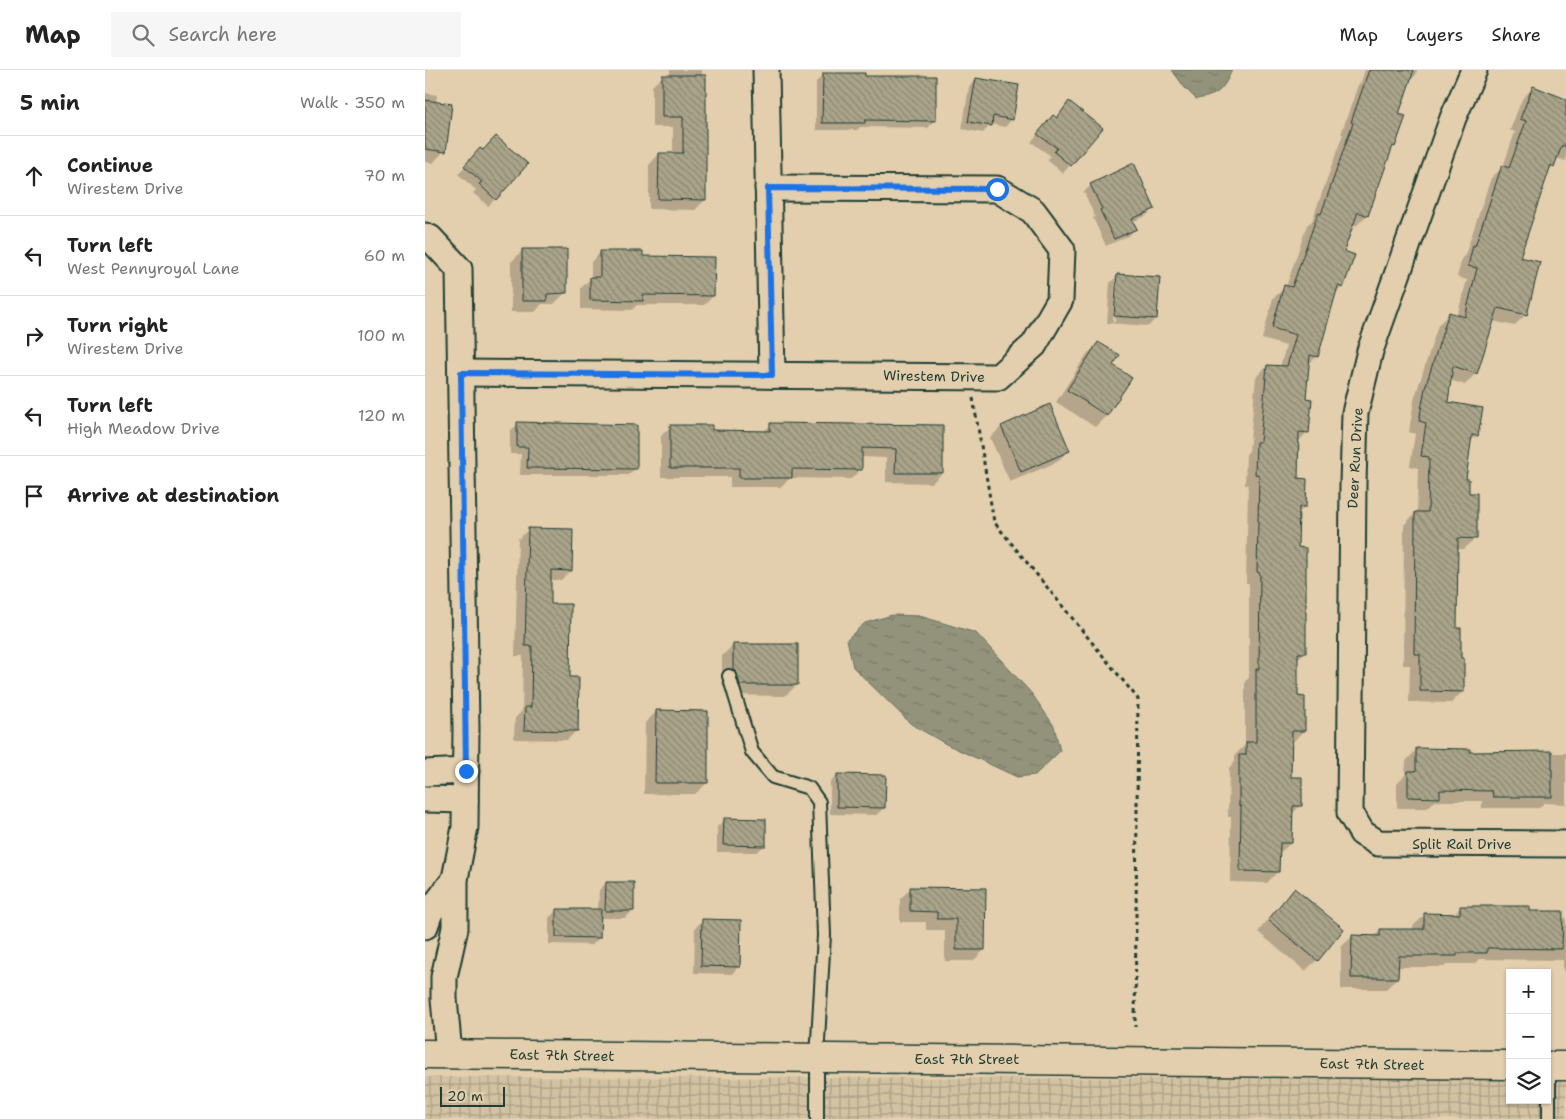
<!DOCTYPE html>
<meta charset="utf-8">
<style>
body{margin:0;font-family:"Shantell Sans",sans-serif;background:#f6f6f6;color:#222}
.controls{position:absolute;right:15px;bottom:15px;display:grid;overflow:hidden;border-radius:0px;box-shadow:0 1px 4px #0004}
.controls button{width:45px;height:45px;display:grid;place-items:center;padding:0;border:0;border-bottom:1px solid #e0e0e0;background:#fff;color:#222;font:25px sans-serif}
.scale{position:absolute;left:15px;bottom:12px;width:65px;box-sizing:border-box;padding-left:5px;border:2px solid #1f3d34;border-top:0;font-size:14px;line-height:18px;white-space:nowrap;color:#1f3d34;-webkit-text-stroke:4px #e3cfad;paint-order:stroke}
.stop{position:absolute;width:15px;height:15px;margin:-11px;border:4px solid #1a73e8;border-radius:50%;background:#fff}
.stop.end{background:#1a73e8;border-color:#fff;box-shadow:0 1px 5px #0008}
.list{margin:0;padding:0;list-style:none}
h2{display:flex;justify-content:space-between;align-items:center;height:65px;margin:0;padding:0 20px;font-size:21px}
h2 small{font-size:16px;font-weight:400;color:#767676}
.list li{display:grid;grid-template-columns:32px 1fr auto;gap:15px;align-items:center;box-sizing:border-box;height:80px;padding:0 20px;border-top:1px solid #e0e0e0}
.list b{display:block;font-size:19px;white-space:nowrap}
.list p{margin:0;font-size:16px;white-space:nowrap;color:#767676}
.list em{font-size:16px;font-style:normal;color:#767676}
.icon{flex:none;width:28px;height:28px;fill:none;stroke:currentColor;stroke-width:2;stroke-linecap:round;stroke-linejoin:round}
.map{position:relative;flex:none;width:1141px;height:1049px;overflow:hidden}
header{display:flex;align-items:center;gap:30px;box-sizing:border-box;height:70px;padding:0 25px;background:#fff;border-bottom:1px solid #e0e0e0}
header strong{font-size:24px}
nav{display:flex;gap:28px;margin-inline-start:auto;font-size:18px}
.search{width:350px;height:45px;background:#f6f6f6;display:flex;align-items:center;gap:12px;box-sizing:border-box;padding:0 18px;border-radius:0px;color:#767676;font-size:19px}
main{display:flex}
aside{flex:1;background:#fff}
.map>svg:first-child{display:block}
.industrial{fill:url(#industrial-grid)}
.water{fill:url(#water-ripples);stroke:#65715f}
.shadow{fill:#0003;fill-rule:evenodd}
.building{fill:url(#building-back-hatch);stroke:#1f3d34}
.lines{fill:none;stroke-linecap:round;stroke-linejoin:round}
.service-casing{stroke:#1f3d34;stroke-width:16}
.minor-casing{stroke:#1f3d34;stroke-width:29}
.tertiary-casing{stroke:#1f3d34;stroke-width:31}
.path{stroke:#1f3d34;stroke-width:3;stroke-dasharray:4 4;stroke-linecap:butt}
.service{stroke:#e3cfad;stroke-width:12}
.minor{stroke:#e3cfad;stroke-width:25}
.tertiary{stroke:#e3cfad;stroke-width:28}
.route{stroke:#1a73e8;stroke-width:6}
.labels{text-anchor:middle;stroke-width:4;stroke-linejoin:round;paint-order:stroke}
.street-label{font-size:14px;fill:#1f3d34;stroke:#e3cfad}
</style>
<header>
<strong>Map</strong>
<div class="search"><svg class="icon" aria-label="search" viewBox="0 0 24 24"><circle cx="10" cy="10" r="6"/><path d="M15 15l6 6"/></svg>Search here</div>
<nav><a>Map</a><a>Layers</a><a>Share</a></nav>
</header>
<main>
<aside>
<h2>5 min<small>Walk · 350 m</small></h2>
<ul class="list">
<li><svg class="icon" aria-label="ahead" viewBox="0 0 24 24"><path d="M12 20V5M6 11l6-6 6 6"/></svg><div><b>Continue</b><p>Wirestem Drive</p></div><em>70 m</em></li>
<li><svg class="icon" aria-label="left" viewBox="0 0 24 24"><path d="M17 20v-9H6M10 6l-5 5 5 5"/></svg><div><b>Turn left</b><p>West Pennyroyal Lane</p></div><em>60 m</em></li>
<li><svg class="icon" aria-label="right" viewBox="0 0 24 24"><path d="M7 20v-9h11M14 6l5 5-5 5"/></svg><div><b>Turn right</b><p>Wirestem Drive</p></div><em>100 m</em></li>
<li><svg class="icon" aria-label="left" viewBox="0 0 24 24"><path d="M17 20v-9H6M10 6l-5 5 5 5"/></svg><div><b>Turn left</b><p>High Meadow Drive</p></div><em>120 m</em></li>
<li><svg class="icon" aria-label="arrive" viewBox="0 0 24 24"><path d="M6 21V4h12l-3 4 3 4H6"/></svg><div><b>Arrive at destination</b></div></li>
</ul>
</aside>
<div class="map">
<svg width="1141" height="1049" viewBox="0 0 1141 1049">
<defs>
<pattern id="industrial-grid" width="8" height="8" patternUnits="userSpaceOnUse" patternTransform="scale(1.25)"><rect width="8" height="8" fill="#d2c2a2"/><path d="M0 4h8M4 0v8" fill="none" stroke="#aa9f85"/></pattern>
<pattern id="water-ripples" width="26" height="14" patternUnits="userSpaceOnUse" patternTransform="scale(1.25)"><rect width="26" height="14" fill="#93937c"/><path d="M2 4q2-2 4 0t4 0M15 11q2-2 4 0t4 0" fill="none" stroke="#777966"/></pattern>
<pattern id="building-back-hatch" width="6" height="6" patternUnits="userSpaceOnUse" patternTransform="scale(1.25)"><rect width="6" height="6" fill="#aaa48a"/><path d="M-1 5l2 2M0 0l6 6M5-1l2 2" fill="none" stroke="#8a8772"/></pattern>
</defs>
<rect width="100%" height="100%" fill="#e3cfad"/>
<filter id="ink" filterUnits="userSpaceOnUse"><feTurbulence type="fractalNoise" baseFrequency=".02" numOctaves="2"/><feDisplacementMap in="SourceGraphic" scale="10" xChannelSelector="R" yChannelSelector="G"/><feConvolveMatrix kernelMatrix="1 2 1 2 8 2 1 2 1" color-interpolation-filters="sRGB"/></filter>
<g filter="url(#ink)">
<polygon class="industrial" points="0,1007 1085,1009 1085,1030 1122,1030 1122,1009 1141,1010 1141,1049 0,1049"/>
<g class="water">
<path d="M747 0H807C798 20 793 26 771 29L760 18Z"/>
<polygon points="467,545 495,546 551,563 607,624 629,656 635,681 610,705 592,707 521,674 486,654 428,597 422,569 440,553"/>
</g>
<g class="shadow">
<polygon points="245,0 277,0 280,130 270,140 224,139 224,95 234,84 248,85 248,57 227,57 227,16 238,6 245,6"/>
<polygon points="940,0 992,0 991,5 983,12 972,44 979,46 942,145 931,156 927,155 917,182 917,217 909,226 891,287 883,295 880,329 882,362 873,372 871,409 880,437 872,444 872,479 879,583 872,590 872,628 879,660 868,672 865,672 865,708 875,736 866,745 866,773 853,784 853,801 842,813 805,812 806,747 803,747 804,698 810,691 810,685 820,675 820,611 824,608 824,513 821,513 823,415 820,415 821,384 824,381 831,307 842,296 855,297 861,276 837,269 848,228 861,217 882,155 887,151 918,64 916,64 933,15 936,12"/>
<polygon points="398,5 439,7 510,50 503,58 435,57 432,60 391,60 391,12"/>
<polygon points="551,9 587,49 580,57 566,54 558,63 537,59 544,17"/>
<polygon points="1108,18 1141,44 1141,91 1131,88 1128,96 1122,102 1093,188 1113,193 1100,245 1089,256 1068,251 1051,303 1040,315 1025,310 1021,333 1052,365 1045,372 1040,410 1050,468 1039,479 1031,479 1031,559 1038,621 1026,633 984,632 985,595 978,595 979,455 990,443 992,443 993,398 985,396 990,364 984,362 989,330 1013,255 1024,244 1032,246 1042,210 1032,207 1037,188 1040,185 1066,108 1078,97 1090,62 1085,60 1097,29"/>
<polygon points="0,23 12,25 11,33 19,81 8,93 0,92"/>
<polygon points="644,33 645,95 638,103 622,90 626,86 606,72 621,54 631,48"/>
<polygon points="48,87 70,129 63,136 48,123 51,120 33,104"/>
<polygon points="666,115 729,139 721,146 707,152 710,159 703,166 681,176 668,148 670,147 659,122"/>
<polygon points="97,181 140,223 129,234 117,234 110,242 86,242 86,192"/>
<polygon points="176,182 217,187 288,226 279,235 212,235 207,240 156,239 156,218 166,208 166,192"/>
<path d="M693 205 731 248 724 256 682 253 685 213ZM690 211H693L690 252H688Z"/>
<polygon points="674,273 687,296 706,308 681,346 670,357 631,332 662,284"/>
<polygon points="624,336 643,381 632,392 585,412 565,368 576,357"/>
<polygon points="93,354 211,398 203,405 95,405 96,384 85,384 85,361"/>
<polygon points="346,355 517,356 517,403 507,413 461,412 461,388 436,387 436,399 426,409 365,408 356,417 305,417 305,407 236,407 236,366 245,357 286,361 338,362"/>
<polygon points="104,459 146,500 136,510 125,510 124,535 144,608 152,660 142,670 89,669 90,648 97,641 98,586 90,586 93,469"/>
<polygon points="308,575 372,615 360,626 304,625 301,615 297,611 297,586"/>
<polygon points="231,642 282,713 270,724 219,724 220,653"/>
<polygon points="992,679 1044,683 1141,683 1141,734 1119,733 1114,738 1057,738 1057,731 1010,731 1002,738 972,738 972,714 980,705 981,691"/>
<polygon points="413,705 459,738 451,745 405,744 405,712"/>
<polygon points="299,750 340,775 332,782 292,782 292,757"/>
<polygon points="181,813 208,841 200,848 175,848 174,868 167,875 124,874 124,848 132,840 173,841 174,820"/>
<polygon points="486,818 560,819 559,880 548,891 520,891 520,860 501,860 501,852 475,852 475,829"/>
<polygon points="858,831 892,890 880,901 833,862"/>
<polygon points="1036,837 1104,842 1141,848 1141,901 1138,901 1138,890 1054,889 1049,894 1023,894 1019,897 972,897 972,908 961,919 916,919 916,877 928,866 949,867 955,860 988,860 988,856 1000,845 1028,845"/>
<polygon points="277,851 314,896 307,904 269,903 270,858"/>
</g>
<g class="building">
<polygon points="944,0 989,0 974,44 981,46 970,77 968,76 943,146 933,142 919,181 930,185 918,218 913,216 893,287 885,285 881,328 887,329 884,363 874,362 873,408 882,409 881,437 874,437 873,477 881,478 881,583 873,583 873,626 880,627 880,661 867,661 866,707 877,707 877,736 868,736 867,773 855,773 854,802 815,801 816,736 814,736 814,685 821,685 821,672 831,672 831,599 834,599 835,503 832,502 834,405 830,404 831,372 835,372 842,295 862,296 871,265 847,258 859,215 867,217 893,143 896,144 928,53 926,52"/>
<polygon points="398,3 440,3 440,6 511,6 511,51 440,50 440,53 397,53"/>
<polygon points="237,5 281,5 281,130 233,129 234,83 258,83 258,47 237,47"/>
<polygon points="551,8 594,15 588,50 568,46 567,56 543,52"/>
<polygon points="1108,16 1141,29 1141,77 1137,75 1129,97 1126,95 1095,187 1115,192 1102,245 1073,238 1052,304 1028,296 1023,332 1058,338 1053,366 1047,365 1041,409 1044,409 1044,423 1052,423 1052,469 1033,468 1032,558 1036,558 1036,588 1039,588 1039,622 995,621 995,584 989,584 990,442 1003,442 1004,387 996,386 1001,353 994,351 1000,318 1024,242 1040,247 1052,198 1043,196 1048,175 1050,176 1077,95 1084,98 1101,51 1095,49"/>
<polygon points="0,30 27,34 21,82 0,79"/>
<polygon points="644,31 678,58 646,96 629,82 632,78 612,64 628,45 632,48"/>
<polygon points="71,66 103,94 71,130 54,114 57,112 39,96 55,78 58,80"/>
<polygon points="709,93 730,139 707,149 712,159 689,169 675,140 677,139 665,114"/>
<polygon points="97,179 142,179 142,223 122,224 122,231 97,231"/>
<polygon points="175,181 218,181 218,186 290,187 289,226 218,225 218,231 165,230 165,207 175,207"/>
<polygon points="692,204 735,207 732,249 689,246"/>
<polygon points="673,272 695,285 688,295 707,308 682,346 642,320"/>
<polygon points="625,334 645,381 596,402 576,356"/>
<polygon points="92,352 212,355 212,399 102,398 103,377 92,377"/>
<polygon points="345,353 518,355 518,403 470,403 471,379 437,378 437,400 367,399 367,408 314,408 314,398 245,398 245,355 287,355 287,360 345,361"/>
<polygon points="103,458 148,459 147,501 126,500 126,534 146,534 145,607 154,607 153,661 99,660 100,637 106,637 107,576 100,576"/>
<polygon points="308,574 373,574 373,615 315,615 312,603 308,599"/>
<polygon points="231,640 283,641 283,713 230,713"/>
<polygon points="991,678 1045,679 1045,682 1127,681 1127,727 1068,727 1067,721 1015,720 1015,728 983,727 983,701 991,701"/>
<polygon points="412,704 461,705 460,738 412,737"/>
<polygon points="299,748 341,749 341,776 298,775"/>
<polygon points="181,812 209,812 209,841 180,841"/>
<polygon points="485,817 561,818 560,880 531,880 531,849 512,849 512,842 485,841"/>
<polygon points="869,818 919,859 893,891 843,850"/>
<polygon points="1035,836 1105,836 1105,841 1138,841 1137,879 1062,878 1062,883 1032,883 1032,886 974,886 973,908 926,908 927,865 955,866 955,859 999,859 999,843 1035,844"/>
<polygon points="131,839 176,839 175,868 131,867"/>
<polygon points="277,849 316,850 315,897 276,896"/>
</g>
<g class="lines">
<defs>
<g id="service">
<polyline points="304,606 327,682 348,707 384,718 394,732 399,865 392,988 392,1049"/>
<polyline points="1124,996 1124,1049"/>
</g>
<g id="minor">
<polyline points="341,0 347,305"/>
<polyline points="1049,0 1028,48 945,281 930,343 928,414 925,743 937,763 953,773 1141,774"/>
<polyline points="0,166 5,168 34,199 41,658 40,757 30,809 30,858 19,907 19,929 24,984"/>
<polyline points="36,303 573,307 609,275 635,230 637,180 608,141 572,119 343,118"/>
<polyline points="0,703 41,701"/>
<polyline points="0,729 40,730"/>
<polyline points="0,856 5,842 30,809"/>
</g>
<g id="tertiary">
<polyline points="0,984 1085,995"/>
<polyline points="1122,996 1141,996"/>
</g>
</defs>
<use href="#service" class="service-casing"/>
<use href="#minor" class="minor-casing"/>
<use href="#tertiary" class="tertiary-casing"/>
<polyline class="path" points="548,328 569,452 713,629 710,957"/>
<use href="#service" class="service"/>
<use href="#minor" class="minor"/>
<use href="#tertiary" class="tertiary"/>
</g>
</g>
<g class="lines" filter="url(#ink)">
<polyline class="route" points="41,701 36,303 347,305 343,118 572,119"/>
</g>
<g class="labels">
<g class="street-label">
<text transform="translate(509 306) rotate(1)" y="5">Wirestem Drive</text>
<text transform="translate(930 388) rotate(-87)" y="5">Deer Run Drive</text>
<text x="1037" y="779">Split Rail Drive</text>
<text transform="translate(137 985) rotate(1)" y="5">East 7th Street</text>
<text x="542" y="994">East 7th Street</text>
<text transform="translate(947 994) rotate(1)" y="5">East 7th Street</text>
</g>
</g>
</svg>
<div class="controls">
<button>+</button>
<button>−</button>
<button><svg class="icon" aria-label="layers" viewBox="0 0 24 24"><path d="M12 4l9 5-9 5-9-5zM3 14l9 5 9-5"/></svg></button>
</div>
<div class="scale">20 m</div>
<div class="stop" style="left:572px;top:119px"></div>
<div class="stop end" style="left:41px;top:701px"></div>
</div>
</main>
